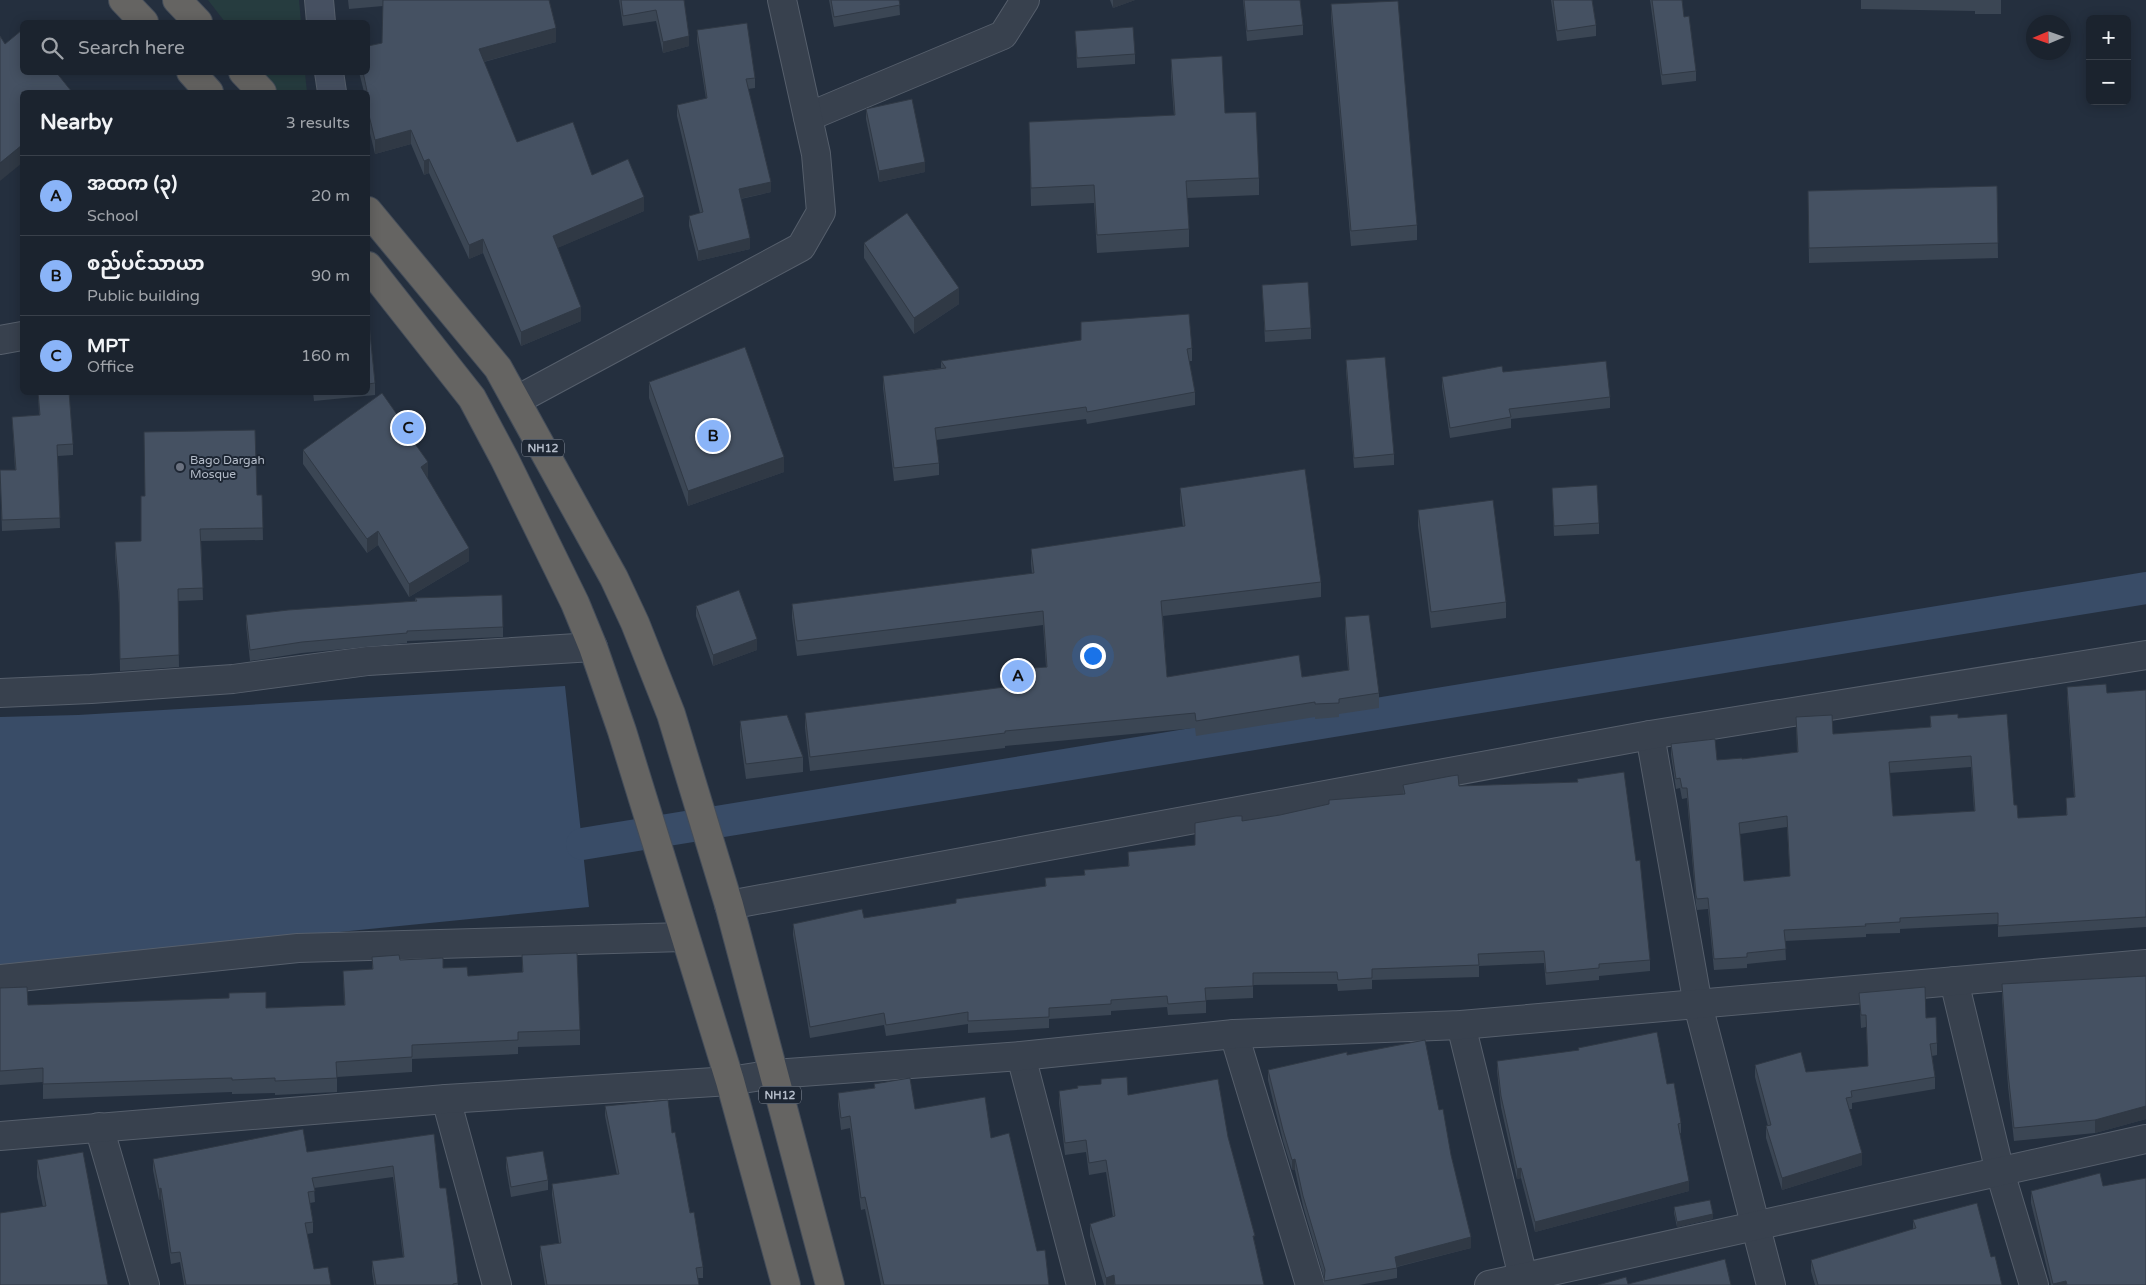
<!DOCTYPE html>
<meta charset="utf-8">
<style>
body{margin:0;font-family:"Varela Round","Noto Sans Myanmar",sans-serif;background:#242b36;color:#f1f3f6}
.controls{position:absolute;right:15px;top:15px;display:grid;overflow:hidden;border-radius:8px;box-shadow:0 2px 12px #0003}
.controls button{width:45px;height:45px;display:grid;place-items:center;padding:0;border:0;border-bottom:1px solid #39404a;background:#1b232e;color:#f1f3f6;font:25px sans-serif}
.compass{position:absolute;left:2026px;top:15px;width:45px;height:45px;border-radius:50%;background:#1b232e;box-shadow:0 2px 12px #0003;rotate:268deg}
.you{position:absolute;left:1092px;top:655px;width:18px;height:18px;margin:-12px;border:4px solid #fff;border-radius:50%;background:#1a73e8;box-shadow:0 0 0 8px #1a73e833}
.badge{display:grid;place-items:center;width:32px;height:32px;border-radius:50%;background:#8ab4f8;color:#111;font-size:16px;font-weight:700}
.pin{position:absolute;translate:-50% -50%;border:2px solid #fff;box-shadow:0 1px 5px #0006}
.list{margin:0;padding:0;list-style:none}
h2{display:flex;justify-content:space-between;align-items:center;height:65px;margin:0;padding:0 20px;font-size:21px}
h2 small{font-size:16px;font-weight:400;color:#a0a4aa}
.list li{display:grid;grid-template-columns:32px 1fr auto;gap:15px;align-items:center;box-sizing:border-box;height:80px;padding:0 20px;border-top:1px solid #39404a}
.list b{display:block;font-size:19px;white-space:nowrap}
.list p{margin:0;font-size:16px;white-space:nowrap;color:#a0a4aa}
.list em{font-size:16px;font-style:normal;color:#a0a4aa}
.icon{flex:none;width:28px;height:28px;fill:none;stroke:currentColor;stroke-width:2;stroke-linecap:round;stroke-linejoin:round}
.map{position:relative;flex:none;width:2146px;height:1285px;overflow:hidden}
.search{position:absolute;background:#1b232e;box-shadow:0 2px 12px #0003;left:20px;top:20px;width:350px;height:55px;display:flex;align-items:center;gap:12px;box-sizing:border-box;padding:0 18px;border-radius:8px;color:#a0a4aa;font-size:19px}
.panel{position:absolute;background:#1b232e;box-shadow:0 2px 12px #0003;left:20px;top:90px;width:350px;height:305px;border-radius:8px}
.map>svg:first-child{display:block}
.green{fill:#263c3f}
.water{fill:#394c67}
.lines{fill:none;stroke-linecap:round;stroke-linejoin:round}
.canal{stroke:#394c67;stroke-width:32}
.minor-casing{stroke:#565f6c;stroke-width:30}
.secondary-casing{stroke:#565f6c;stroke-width:30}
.trunk-casing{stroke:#434c59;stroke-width:30}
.minor{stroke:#38414e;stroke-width:28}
.secondary{stroke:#465061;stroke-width:28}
.trunk{stroke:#656462;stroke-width:28}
.wall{fill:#3b4654;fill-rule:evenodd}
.shaded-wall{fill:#303945}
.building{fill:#455162;stroke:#303945;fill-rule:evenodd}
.worship-dot{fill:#6b7280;stroke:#1d2633;stroke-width:2}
.labels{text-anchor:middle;stroke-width:4;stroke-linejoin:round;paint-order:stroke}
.shield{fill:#1d2633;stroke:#878f9c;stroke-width:1}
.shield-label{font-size:11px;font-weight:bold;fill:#b4bcc9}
.poi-label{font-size:12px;fill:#b4bcc9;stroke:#1d2633;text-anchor:start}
</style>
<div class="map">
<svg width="2146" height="1285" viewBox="0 0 2146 1285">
<rect width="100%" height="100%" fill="#242f3e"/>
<g class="green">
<polygon points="208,0 299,0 301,22 225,22"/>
<polygon points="263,73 305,73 307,92 278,92"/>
</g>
<polygon class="water" points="565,686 589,907 0,966 0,717 78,715"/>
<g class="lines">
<polyline class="canal" points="582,844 2146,588"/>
<defs>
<g id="minor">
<polyline points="808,117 1003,35 1025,0"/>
<polyline points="0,340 22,336"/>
<polyline points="517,400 801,247 821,212 816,154 782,0"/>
<polyline points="0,693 91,689 233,679 368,661 593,647"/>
<polyline points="1650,735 1698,1005 1771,1285"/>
<polyline points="729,905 1650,735 2146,655"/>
<polyline points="0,979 298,948 684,937"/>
<polyline points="1954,981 2000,1172 2034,1285"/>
<polyline points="1461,1025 1525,1285"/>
<polyline points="1234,1034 1310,1285"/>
<polyline points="1021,1056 1081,1285"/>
<polyline points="446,1099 497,1285"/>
<polyline points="99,1127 145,1285"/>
<polyline points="0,1136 446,1099 730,1081 774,1074 1021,1056 1234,1034 1461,1025 2146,964"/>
<polyline points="1489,1285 2146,1139"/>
</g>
<g id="secondary">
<polyline points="319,0 321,22"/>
<polyline points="329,72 332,92"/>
</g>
<g id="trunk">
<polyline points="123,0 144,22"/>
<polyline points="177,0 198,22"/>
<polyline points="191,72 209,92"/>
<polyline points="243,72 262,92"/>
<polyline points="368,211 498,368 614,578 635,623 671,714 729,905 830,1285"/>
<polyline points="368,266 472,398 505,460 575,603 593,647 622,731 730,1081 786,1285"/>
</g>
</defs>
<use href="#minor" class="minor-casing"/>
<use href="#secondary" class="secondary-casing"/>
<use href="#trunk" class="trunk-casing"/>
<use href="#minor" class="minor"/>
<use href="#secondary" class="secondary"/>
<use href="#trunk" class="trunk"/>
</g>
<g class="wall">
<polygon points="348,0 549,0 556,42 484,62 517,142 592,175 644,211 557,248 581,321 521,346 483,253 469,259 429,173 424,175 411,144 375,154 368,125 368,92 364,92 359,72 368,72 382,43 383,6 349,9"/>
<polygon points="619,0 684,0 689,46 663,53 656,21 623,26"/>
<polygon points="829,0 899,0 900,15 834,27"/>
<polygon points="1110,0 1135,0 1113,8"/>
<polygon points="1243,0 1300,0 1303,25 1303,35 1247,41"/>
<polygon points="1551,0 1592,0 1596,25 1596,36 1557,41"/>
<polygon points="1650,0 1682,0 1684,17 1696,71 1696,81 1662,85"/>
<polygon points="1861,0 2001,0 2001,14 1975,14 1975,11 1861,9"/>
<polygon points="1331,4 1417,225 1417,240 1351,246 1331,18"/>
<polygon points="697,30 755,78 755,88 748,89 771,192 741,199 750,249 698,261 689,226 689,216 700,213 677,116 677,105 706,99 697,41"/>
<polygon points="1075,31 1135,54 1135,64 1077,68"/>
<polygon points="1171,59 1225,113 1259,178 1259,195 1187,198 1189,229 1189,247 1097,253 1094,203 1031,206 1029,122 1174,116 1171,77"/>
<polygon points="866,109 925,172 879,182 866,119"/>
<polygon points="1997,186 1998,258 1809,263 1808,191"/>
<polygon points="864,243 959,304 914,334 864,258"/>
<polygon points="1262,285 1311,328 1311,339 1265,342"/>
<polygon points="368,314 375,383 375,395 314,401 313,392 368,392"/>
<polygon points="1081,322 1192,348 1192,361 1189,361 1195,392 1195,405 1087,424 1086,419 936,440 939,463 939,475 894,481 883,388 883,376 941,368 941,361 1081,340"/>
<polygon points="1346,360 1394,454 1394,465 1354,468 1346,371"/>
<polygon points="1503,372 1610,397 1610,408 1511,419 1511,428 1450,438 1442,387 1442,377"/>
<polygon points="649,382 784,472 688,506 649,398"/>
<polygon points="38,392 69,392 73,444 73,455 58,456 60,528 2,531 0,470 15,470 12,417 39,415"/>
<polygon points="408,435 428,476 427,477 469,561 409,597 378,545 367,553 303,464 303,450"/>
<polygon points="1180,488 1321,582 1321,597 1163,616 1167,677 1302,677 1348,670 1345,632 1345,617 1379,693 1379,708 1339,714 1339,717 1315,719 1315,717 1196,736 1195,728 1005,746 1005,748 810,771 805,728 805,713 1034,684 1034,668 1046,667 1043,625 797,656 792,618 792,604 1032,574 1031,564 1031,549 1183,527 1180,503"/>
<polygon points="1552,488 1599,523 1599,534 1554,536"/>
<polygon points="257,495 262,495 263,540 201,541 203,600 178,601 179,667 120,671 119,604 115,555 115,542 141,541"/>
<polygon points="1418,510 1506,602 1506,618 1431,628 1418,526"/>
<polygon points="415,598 503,627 503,637 407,641 407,643 302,653 250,661 246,625 246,615 415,601"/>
<polygon points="696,606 757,650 713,666 696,616"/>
<path d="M2067 687 2107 693 2146 690V927L1998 937V924L1900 929V933L1866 934V937L1785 941 1786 960 1747 964V968L1714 970 1708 909 1697 910 1696 905 1687 798 1682 799 1680 788 1676 789 1671 755V744L1717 760 1742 759 1797 752 1796 717 1833 734 1930 727V716L1958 718 2014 805 2018 818 2066 815V798L2074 797 2067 698ZM1971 767 1974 811 1893 816 1889 773ZM1787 827 1790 876 1744 881 1740 834Z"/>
<polygon points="740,721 803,757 803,772 746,779 740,736"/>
<polygon points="1577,779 1636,861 1650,960 1650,971 1599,976 1599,980 1546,985 1544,963 1479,966 1479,977 1372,980 1372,989 1338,991 1337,984 1253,985 1253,998 1206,1000 1206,1013 1168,1015 1167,1007 1111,1011 1111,1015 1049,1019 1049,1028 968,1033 968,1024 886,1036 884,1025 810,1038 793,935 793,924 864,918 956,903 956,899 1045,887 1045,878 1084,875 1084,870 1128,866 1128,852 1195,845 1242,821 1403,794 1403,785 1459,786 1577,782"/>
<polygon points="522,955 580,1030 580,1045 518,1047 518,1054 412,1059 412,1072 337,1077 337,1092 275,1095 275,1093 232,1094 232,1092 43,1099 43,1082 0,1085 0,988 28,1005 266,1008 344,1005 343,971 372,970 372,957 400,960 443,968 468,976 522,973"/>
<polygon points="2146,976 2146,1119 2095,1133 2014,1141 2008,1086 2002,998 2002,984"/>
<polygon points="1859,993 1926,1018 1937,1043 1937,1055 1932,1056 1935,1077 1935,1089 1852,1103 1852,1109 1849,1109 1862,1165 1782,1190 1766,1138 1766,1126 1768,1126 1755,1077 1755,1065 1806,1072 1868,1066 1866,1027 1861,1028"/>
<polygon points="1347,1055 1439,1110 1451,1155 1471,1248 1397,1267 1397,1278 1359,1285 1324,1285 1324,1278 1303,1206 1295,1170 1292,1170 1283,1141 1268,1080 1268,1070"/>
<polygon points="1497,1061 1667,1084 1681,1123 1681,1133 1679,1134 1689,1191 1535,1232 1521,1178 1517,1179 1501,1107 1497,1071"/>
<polygon points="874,1084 915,1109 991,1138 1037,1251 1049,1285 881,1285 865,1209 861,1210 850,1128 841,1130 838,1105 838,1093 874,1088"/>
<polygon points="1059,1091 1128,1095 1228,1137 1255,1244 1264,1285 1104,1285 1090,1236 1090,1224 1113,1217 1106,1172 1089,1175 1086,1152 1065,1155 1059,1103"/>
<polygon points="605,1106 672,1133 703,1267 703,1278 698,1278 699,1285 545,1285 540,1256 540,1246 559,1243 552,1195 552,1184 617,1175 605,1116"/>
<polygon points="434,1134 440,1188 458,1285 374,1285 372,1272 372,1261 403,1257 393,1177 314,1188 315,1202 310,1203 313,1222 313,1233 307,1234 314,1269 331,1285 184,1285 180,1262 171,1264 161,1199 159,1200 153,1170 153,1159 307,1152"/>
<polygon points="506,1157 548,1180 548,1190 511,1197 506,1168"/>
<polygon points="37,1160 108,1285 43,1207 37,1177"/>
<polygon points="2103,1186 2146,1285 2051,1285 2031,1203 2031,1191"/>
<polygon points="1674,1207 1713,1219 1677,1227 1674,1213"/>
<polygon points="1913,1220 1991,1257 2002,1285 1815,1285 1811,1271 1811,1260 1913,1229"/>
</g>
<g class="shaded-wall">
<polygon points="1113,0 1135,0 1113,8"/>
<polygon points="556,28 556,42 479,63 479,49"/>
<polygon points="689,36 689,46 663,53 663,42"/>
<polygon points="411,130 411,144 375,154 375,140"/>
<polygon points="22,145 22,163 0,181 0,163"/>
<polygon points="429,159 429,173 424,175 424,161"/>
<polygon points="925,162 925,172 879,182 879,171"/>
<polygon points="771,182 771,192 739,199 739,189"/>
<polygon points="644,197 644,211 553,250 553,236"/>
<polygon points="750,238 750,249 698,261 698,251"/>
<polygon points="483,239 483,253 469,259 469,245"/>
<polygon points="959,288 959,304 914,334 914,318"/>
<polygon points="581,307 581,321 521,346 521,332"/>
<polygon points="784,457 784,472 688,506 688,491"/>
<polygon points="428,462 428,476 421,481 421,467"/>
<polygon points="378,531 378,545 367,553 367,539"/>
<polygon points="469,548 469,561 409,597 409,584"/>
<polygon points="757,639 757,650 713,666 713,655"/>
<polygon points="2146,1106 2146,1119 2095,1133 2095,1120"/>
<polygon points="1862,1153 1862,1165 1782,1190 1782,1178"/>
<polygon points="1295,1159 1295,1170 1292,1170 1292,1160"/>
<polygon points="1521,1168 1521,1178 1517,1179 1517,1169"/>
<polygon points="1689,1181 1689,1191 1535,1232 1535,1222"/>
<polygon points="161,1188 161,1199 159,1200 159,1189"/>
<polygon points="1713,1214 1713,1219 1677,1227 1677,1222"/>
<polygon points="1471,1237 1471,1248 1395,1267 1395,1257"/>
<polygon points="1114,1275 1114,1285 1106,1285 1106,1278"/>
<polygon points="2066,1281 2066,1285 2053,1285 2053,1284"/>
</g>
<g class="building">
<polygon points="383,0 549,0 556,28 479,49 517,142 573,122 592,175 628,159 644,197 553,236 581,307 521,332 483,239 469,245 429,159 424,161 411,130 375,140 368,111 368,92 362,92 367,91 363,72 368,72 368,46 382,43"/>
<polygon points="621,0 684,0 689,36 663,42 656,10 623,16"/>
<polygon points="831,0 899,0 900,5 834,17"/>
<polygon points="1244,0 1300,0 1303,25 1247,31"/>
<polygon points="1553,0 1592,0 1596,25 1557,31"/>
<polygon points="1652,0 1682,0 1684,17 1689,16 1696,71 1662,75"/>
<polygon points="1398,1 1417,225 1351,231 1331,4"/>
<polygon points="747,23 755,78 746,79 771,182 739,189 750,238 698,251 689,216 703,212 677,105 707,98 697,30"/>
<polygon points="1133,27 1135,54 1077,58 1075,31"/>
<polygon points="22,30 22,72 56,72 72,92 22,92 22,145 0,163 0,36 5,44"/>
<polygon points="1222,56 1225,113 1256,112 1259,178 1186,181 1189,229 1097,235 1094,185 1031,188 1029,122 1175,115 1171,59"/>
<polygon points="912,99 925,162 879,171 866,109"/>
<polygon points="1997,186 1998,243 1809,248 1808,191"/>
<polygon points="907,213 959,288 914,318 864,243"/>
<polygon points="1308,282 1311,328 1265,331 1262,285"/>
<polygon points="368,314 375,383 368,384"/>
<polygon points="1189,314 1192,348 1187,349 1195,392 1087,412 1086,407 935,428 939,463 894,468 883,376 946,368 941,361 1081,340 1081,322"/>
<polygon points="745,347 784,457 688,491 649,382"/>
<polygon points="1385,357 1394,454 1354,458 1346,360"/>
<polygon points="1606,361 1610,397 1509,409 1511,417 1450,428 1442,377 1502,366 1503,372"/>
<polygon points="38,392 69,392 73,444 57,445 60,518 2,520 0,470 16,470 12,417 40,415"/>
<polygon points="382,393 408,430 406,431 428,462 421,467 469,548 409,584 378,531 367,539 303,450"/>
<polygon points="255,430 257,495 262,495 263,528 200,529 203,588 178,589 179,655 120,659 119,592 115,542 141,541 141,496 145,496 144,432"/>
<polygon points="1305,469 1321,582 1161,601 1167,677 1299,655 1302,677 1349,670 1345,617 1369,615 1379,693 1339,699 1339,703 1315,704 1315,702 1196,721 1195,713 1005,731 1005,733 810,757 805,713 1035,683 1034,668 1047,667 1043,611 797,641 792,604 1034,573 1031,549 1185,526 1180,488"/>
<polygon points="1597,485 1599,523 1554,526 1552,488"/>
<polygon points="1493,500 1506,602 1431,612 1418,510"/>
<polygon points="739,590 757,639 713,655 696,606"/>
<polygon points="502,595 503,627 407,631 407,633 302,642 250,650 246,615 288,610 417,601 415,598"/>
<path d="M2106 684 2107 693 2146 690V917L1998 926V913L1900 918V922L1865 924 1866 926 1784 930 1786 949 1747 953V957L1714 959 1708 898 1697 899 1696 895 1687 788H1682L1680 778 1676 779 1671 744 1715 739 1717 760 1742 758V759L1798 752 1796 717 1832 715 1833 734 1931 727 1930 716 1958 714V718L2007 714 2014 805H2017L2018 818 2067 815 2066 798 2075 797 2067 687ZM1971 756 1975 811 1893 816 1889 762ZM1787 816 1790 876 1744 881 1739 823Z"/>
<polygon points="787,715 803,757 746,764 740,721"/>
<polygon points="1624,772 1636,861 1640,860 1650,960 1599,964 1599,968 1546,973 1544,951 1478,954 1479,965 1372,969 1372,978 1338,980 1337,972 1253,973 1253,986 1205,988 1206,1001 1168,1004 1167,996 1111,1000 1111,1004 1049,1008 1049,1017 968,1021 968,1012 886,1025 884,1013 810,1027 793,924 862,909 864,918 956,903 956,899 1046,886 1045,878 1085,875 1084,870 1129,866 1128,852 1195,845 1195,823 1236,816 1242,816 1242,821 1280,815 1329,804 1329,800 1405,794 1403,785 1451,776 1458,775 1459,786 1578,782 1577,779"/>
<polygon points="577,953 580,1030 518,1032 518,1040 412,1045 412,1057 336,1062 337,1078 275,1081 275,1078 232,1080 232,1078 43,1084 43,1068 0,1071 0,988 27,987 28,1005 229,998 229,993 266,992 266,1008 345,1005 343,971 373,969 372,957 399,955 400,960 443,958 443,968 467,967 468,976 523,972 522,955"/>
<polygon points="2146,976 2146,1106 2095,1120 2014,1128 2008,1073 2002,984"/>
<polygon points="1925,987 1926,1018 1936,1017 1937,1043 1930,1044 1935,1077 1851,1091 1852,1097 1846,1098 1862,1153 1782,1178 1766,1126 1771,1125 1755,1065 1801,1052 1806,1072 1868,1066 1866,1015 1861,1015 1859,993"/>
<polygon points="1657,1032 1667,1084 1674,1083 1681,1123 1678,1124 1689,1181 1535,1222 1521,1168 1517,1169 1501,1096 1497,1061 1579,1050 1578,1048"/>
<polygon points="1425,1040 1439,1110 1443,1109 1451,1155 1471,1237 1395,1257 1397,1268 1324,1281 1325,1270 1303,1196 1295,1159 1292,1160 1283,1130 1268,1070 1347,1052 1347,1055"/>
<polygon points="1127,1077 1128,1095 1218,1079 1228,1137 1255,1236 1253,1236 1264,1285 1115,1285 1114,1275 1106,1278 1090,1224 1115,1216 1106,1160 1089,1163 1086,1140 1065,1143 1059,1091 1078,1088 1077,1086 1101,1084 1101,1079"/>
<polygon points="910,1078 915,1109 985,1097 991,1138 1009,1133 1037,1251 1045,1250 1049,1285 884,1285 865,1197 861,1198 850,1116 841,1118 838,1093 875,1088 874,1084"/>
<polygon points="668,1100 672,1133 675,1132 690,1213 694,1212 703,1267 696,1268 699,1285 547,1285 540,1246 561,1243 552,1184 619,1174 605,1106"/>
<polygon points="303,1129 307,1152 434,1134 440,1188 446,1188 454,1246 458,1283 453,1284 453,1285 376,1285 372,1261 404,1257 393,1166 312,1178 315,1191 308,1192 313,1222 305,1223 314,1269 328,1267 331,1285 186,1285 180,1252 171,1253 161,1188 159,1189 153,1159"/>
<polygon points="543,1151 548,1180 511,1187 506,1157"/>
<polygon points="83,1152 108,1285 0,1285 0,1213 46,1206 37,1160"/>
<polygon points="2100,1173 2103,1186 2146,1178 2146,1285 2067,1285 2066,1281 2053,1284 2031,1191"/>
<polygon points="1710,1200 1713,1214 1677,1222 1674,1207"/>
<polygon points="1977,1203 1991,1257 1995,1256 2002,1285 1818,1285 1811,1260 1916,1228 1913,1220"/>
<polygon points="1725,1259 1731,1285 1598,1285 1626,1277 1628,1284"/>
</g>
<circle class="worship-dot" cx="180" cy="467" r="5"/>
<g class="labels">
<g class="shield">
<rect x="522" y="439.5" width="42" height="17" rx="4"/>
<rect x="759" y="1086.5" width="42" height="17" rx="4"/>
</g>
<g class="shield-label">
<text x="543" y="452">NH12</text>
<text x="780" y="1099">NH12</text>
</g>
<g class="poi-label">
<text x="190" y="464">Bago Dargah<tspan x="190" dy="14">Mosque</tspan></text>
</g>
</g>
</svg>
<div class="controls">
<button>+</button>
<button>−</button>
</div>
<svg class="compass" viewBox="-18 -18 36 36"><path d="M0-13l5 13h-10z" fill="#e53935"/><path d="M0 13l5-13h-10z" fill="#a0a4aa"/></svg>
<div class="you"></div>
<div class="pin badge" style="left:1018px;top:676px">A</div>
<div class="pin badge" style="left:713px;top:436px">B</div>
<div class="pin badge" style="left:408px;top:428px">C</div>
<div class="search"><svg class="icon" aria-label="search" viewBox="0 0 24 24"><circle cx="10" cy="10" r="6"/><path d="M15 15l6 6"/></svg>Search here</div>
<section class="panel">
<h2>Nearby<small>3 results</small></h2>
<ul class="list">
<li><span class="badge">A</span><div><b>အထက (၃)</b><p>School</p></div><em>20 m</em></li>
<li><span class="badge">B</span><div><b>စည်ပင်သာယာ</b><p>Public building</p></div><em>90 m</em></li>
<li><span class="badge">C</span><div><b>MPT</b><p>Office</p></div><em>160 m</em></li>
</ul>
</section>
</div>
